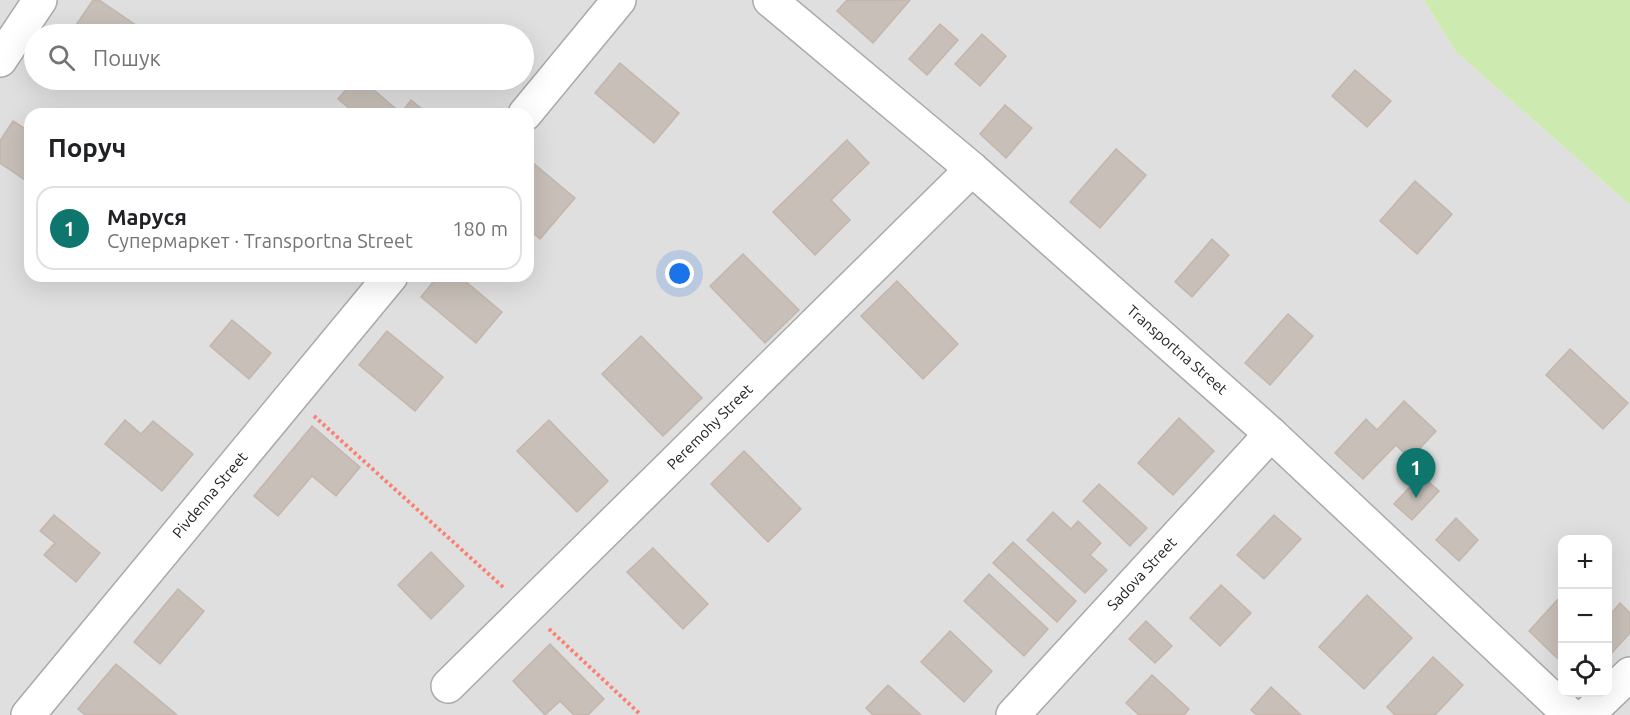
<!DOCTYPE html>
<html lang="uk">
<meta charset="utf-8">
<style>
body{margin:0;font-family:Ubuntu,sans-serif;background:#f6f6f6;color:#202124}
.controls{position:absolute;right:18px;bottom:18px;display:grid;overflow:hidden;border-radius:12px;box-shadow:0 6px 24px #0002}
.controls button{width:54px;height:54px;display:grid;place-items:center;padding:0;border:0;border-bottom:2px solid #e0e0e0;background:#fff;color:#202124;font:30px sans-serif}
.you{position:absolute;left:680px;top:274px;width:21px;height:21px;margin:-15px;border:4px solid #fff;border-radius:50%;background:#1a73e8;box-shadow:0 0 0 9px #1a73e833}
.badge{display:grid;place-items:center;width:39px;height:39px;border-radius:50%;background:#0f766e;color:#fff;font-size:20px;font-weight:700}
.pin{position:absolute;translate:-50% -50px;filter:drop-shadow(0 2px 3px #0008)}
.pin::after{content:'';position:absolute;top:32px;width:21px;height:18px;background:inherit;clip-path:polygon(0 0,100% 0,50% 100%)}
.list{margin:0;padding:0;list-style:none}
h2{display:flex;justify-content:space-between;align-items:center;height:78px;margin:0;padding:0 24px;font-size:26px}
h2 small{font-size:20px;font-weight:400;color:#757577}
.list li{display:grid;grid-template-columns:39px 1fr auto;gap:18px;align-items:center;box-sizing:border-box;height:84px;margin:0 12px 12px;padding:0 12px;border:2px solid #e0e0e0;border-radius:18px}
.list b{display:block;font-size:22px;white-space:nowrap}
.list p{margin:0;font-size:20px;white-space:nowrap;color:#757577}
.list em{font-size:20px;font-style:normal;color:#757577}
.icon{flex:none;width:33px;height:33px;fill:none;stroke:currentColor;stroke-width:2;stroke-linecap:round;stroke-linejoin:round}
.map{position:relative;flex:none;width:1630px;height:715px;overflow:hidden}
.search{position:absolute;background:#fff;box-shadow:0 6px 24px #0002;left:24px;top:24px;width:510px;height:66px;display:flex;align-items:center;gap:15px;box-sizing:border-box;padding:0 21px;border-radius:33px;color:#757577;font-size:22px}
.panel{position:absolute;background:#fff;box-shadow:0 6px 24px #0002;left:24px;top:108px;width:510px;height:174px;border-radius:18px}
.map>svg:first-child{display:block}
.residential{fill:#e0dfdf;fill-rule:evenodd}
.grass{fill:#cdebb0}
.building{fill:#c7bfb8;stroke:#c4b6ab;stroke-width:1.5}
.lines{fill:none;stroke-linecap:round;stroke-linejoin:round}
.minor-casing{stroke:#a9a9a9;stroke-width:36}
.path{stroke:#fa8072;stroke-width:4;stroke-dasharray:3 3;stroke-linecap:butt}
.minor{stroke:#fff;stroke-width:33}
.labels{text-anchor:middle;stroke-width:5;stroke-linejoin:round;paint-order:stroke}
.street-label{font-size:15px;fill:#222;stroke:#fff}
</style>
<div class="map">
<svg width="1630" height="715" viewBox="0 0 1630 715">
<rect width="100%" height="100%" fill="#f2efe9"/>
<path class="residential" d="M0 0H1424L1456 52 1630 205V715H0ZM34 34H524V80H34ZM30 114H528V276H30ZM1562 540H1608V692H1562Z"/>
<polygon class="grass" points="1424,0 1630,0 1630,205 1456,52"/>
<g class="building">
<polygon points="93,0 99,0 149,34 70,34"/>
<polygon points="847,0 910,0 873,43 837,11"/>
<polygon points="940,24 958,40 927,75 909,59"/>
<polygon points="982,34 1006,56 980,86 955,64"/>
<polygon points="620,63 679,113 654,143 595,93"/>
<polygon points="1355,70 1391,101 1367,127 1332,96"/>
<polygon points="354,80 362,80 401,113 411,100 428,114 356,114 338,99"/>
<polygon points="1005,105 1032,128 1006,158 980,134"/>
<polygon points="13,121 30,132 30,173 25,180 0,163 0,141"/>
<polygon points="847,140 869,163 831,200 850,220 815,255 773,212"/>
<polygon points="1116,149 1146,175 1100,228 1070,202"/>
<polygon points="532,162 575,198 540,239 528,229 528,167"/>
<polygon points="1415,181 1452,214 1417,254 1380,221"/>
<polygon points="1212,239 1229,255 1192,297 1175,282"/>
<polygon points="743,254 799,310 765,343 710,286"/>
<polygon points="438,276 459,276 502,312 476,343 421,297"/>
<polygon points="897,281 958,344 923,379 861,316"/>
<polygon points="1288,314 1313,336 1270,385 1245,363"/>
<polygon points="232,320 271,353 249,379 210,346"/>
<polygon points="387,331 443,377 415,411 359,365"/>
<polygon points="641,336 702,398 663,436 602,374"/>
<polygon points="1570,349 1628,403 1603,429 1546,375"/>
<polygon points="1404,401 1436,431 1410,459 1396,445 1363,479 1335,453 1366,419 1377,430"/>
<polygon points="1179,418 1214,451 1173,495 1138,463"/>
<polygon points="125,420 141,434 153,421 193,454 162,491 105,444"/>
<polygon points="549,420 608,481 577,512 517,451"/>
<polygon points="312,426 360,467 336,496 312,476 278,516 254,496"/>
<polygon points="744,451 801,509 768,542 711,484"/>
<polygon points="1421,475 1439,491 1412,520 1394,504"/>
<polygon points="1099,484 1147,528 1130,546 1083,501"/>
<polygon points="1053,512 1071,529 1078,521 1101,543 1090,555 1107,570 1085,593 1027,540"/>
<polygon points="54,515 100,553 76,582 44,555 55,543 40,531"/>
<polygon points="1274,515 1301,539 1264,579 1237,555"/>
<polygon points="1456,518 1478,540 1459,561 1436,540"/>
<polygon points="1013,542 1076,601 1057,622 993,563"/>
<polygon points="653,548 708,604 683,629 627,572"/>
<polygon points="431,552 464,586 431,619 398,585"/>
<polygon points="989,574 1048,629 1024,656 964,601"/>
<polygon points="1221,585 1251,613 1220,646 1190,618"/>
<polygon points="178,589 204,611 160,664 134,642"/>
<polygon points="1367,595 1412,638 1364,689 1319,647"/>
<polygon points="1562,595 1562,654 1558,659 1529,631"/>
<polygon points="1620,603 1630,613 1630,633 1608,657 1608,617"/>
<polygon points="1146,621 1172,646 1155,663 1129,639"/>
<polygon points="950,631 992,671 964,702 921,662"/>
<polygon points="550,644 604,699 588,715 574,715 560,701 545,715 513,681"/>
<polygon points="1433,657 1463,685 1435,715 1395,715 1387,707"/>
<polygon points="116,664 177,715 85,715 78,709"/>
<polygon points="1152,675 1189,709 1184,715 1139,715 1126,703"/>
<polygon points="888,685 921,715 873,715 866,708"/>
<polygon points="1271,687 1301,715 1257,715 1251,710"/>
</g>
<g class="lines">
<defs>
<g id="minor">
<polyline points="770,0 972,169 1271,434 1570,715"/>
<polyline points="0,60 40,0"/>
<polyline points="525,114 619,0"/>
<polyline points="448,686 972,169"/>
<polyline points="28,715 391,276"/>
<polyline points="1013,715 1271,434"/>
<polyline points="1587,715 1630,674"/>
</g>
</defs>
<use href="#minor" class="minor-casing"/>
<g class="path">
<polyline points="314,416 504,588"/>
<polyline points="549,629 641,715"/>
</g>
<use href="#minor" class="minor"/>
</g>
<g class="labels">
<g class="street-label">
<text transform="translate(1177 350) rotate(41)" y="5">Transportna Street</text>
<text transform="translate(710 427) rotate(-45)" y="5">Peremohy Street</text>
<text transform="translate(210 495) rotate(-50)" y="5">Pivdenna Street</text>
<text transform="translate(1142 574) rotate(-47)" y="5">Sadova Street</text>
</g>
</g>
</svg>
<div class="controls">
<button>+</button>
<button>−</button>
<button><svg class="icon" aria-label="locate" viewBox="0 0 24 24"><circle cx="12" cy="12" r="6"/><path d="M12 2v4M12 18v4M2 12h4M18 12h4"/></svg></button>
</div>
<div class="you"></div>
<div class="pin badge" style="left:1416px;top:498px">1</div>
<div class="search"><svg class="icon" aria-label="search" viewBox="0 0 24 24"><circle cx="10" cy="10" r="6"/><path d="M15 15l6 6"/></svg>Пошук</div>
<section class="panel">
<h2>Поруч<small></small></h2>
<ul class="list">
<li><span class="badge">1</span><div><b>Маруся</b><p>Супермаркет · Transportna Street</p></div><em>180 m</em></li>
</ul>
</section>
</div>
